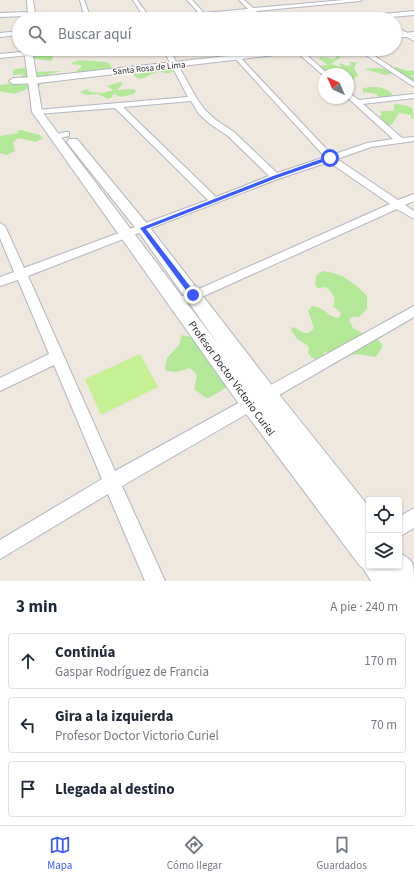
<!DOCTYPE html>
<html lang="es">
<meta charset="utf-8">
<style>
body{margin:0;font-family:"Source Sans 3",sans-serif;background:#f6f6f7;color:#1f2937}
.controls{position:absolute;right:12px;bottom:12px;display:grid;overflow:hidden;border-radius:4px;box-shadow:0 1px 3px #0004}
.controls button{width:36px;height:36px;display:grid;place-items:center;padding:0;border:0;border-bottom:1px solid #e0e1e3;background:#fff;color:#1f2937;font:20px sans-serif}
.compass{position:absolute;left:318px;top:68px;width:36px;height:36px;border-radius:50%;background:#fff;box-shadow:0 1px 3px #0004;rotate:315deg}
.stop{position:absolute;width:12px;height:12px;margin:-9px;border:3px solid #3c5bff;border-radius:50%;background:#fff}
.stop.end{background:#3c5bff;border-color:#fff;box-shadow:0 1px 4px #0008}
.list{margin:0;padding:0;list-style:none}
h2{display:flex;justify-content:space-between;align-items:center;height:52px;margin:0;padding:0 16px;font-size:17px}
h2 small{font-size:13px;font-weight:400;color:#747a83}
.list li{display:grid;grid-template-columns:26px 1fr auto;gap:12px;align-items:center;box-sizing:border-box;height:56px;margin:0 8px 8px;padding:0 8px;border:1px solid #e0e1e3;border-radius:4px}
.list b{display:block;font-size:15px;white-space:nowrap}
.list p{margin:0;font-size:13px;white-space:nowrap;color:#747a83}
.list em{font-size:13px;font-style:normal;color:#747a83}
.icon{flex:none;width:22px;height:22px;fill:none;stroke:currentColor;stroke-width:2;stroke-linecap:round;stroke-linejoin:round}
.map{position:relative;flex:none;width:414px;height:581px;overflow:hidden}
.search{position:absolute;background:#fff;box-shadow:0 1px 3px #0004;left:12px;right:12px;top:12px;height:44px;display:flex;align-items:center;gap:10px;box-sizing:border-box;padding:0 14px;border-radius:22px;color:#747a83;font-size:15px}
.sheet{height:244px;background:#fff}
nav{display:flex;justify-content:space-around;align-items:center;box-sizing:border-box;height:56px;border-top:1px solid #e0e1e3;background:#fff;font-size:11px;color:#747a83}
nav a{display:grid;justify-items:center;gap:2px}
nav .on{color:#3c5bff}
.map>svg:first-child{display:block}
.green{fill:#b2e898}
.pitch{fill:#c6f094}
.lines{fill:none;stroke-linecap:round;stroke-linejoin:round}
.minor-casing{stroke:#b3b5c1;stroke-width:2}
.tertiary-casing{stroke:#b3b5c1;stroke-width:2}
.secondary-casing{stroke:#b3b5c1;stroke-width:2}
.minor{fill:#fff;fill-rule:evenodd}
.tertiary{fill:#fff;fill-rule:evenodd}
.secondary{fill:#fff;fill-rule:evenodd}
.route{fill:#3c5bff}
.labels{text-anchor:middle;stroke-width:3;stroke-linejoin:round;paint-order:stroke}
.far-street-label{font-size:9px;fill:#2d2d2d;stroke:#fff}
.street-label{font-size:11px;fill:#2d2d2d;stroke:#fff}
</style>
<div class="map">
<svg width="414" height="581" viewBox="0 0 414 581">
<rect width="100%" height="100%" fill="#efe8df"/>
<g class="green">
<polygon points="25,49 58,49 50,54 53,56 52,61 33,59 35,55 44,54 19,52"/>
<polygon points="336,56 341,57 331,64 340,67 342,66 339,65 341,63 347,66 351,65 349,62 357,62 354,69 358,75 353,80 348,81 347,74 349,73 342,71 322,72 319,66 328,65 319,59 320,57 335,59"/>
<path d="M79 60 107 62 112 66C110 67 110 69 108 71 100 79 81 79 71 78L74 73 81 67V65L70 64Z"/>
<path d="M164 67 174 70 170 73C166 74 164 72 160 72 150 72 140 85 133 74L137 70Z"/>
<polygon points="396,67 410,72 408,70 414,71 414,75 410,75 414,77 414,81 395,73 385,75 364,69 377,68 396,70 394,68"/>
<polygon points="21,68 27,68 29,72 62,71 49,74 51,77 19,78 24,74 13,75 13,70"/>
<polygon points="32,82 38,82 41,85 29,94 29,90 27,89 14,94 0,91 0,85 14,83 25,85"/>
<polygon points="120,82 123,84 117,90 134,89 136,91 134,94 121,97 114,94 112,96 113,97 108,99 98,94 85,95 80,92 87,89 90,92 102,93 113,90 107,86"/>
<path d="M372 87C381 87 390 89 394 97L391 101H385L382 98 377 96V94L363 92V88Z"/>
<polygon points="396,104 404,105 412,108 414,119 411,118 412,115 399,113 392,124 387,126 379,117 382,114 380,112 383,111 394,111 394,105"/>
<polygon points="21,130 40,135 43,138 36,142 18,138 13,142 15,151 7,155 0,153 0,136 18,133 17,131"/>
<path d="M323 271C342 273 355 283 367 296V309L359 317H352L349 320 353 328 362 333 377 338 383 346 376 357C371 357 362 354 357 354 337 357 346 364 325 351L321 359C315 360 312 359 308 353L309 349 308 346 297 339 291 330 292 327C304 330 303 339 314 328L308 311 312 306C323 306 329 318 339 318L341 313 333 306C337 298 333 293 326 287L318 288 315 285 316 276Z"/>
<polygon points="195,318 210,329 209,334 227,387 209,398 206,398 194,389 197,375 190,368 176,372 166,371 165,369 167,358 179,345 182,335 191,337 192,331 182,326 183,324"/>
</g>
<polygon class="pitch" points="140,354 158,387 101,415 85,379"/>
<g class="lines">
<defs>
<g id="minor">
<polygon points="80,0 84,0 91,19 85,19"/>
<polygon points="133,0 137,0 151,19 145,19"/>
<polygon points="187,0 192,0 204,13 248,9 239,0 244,0 253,8 344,0 362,0 360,1 256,11 265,19 259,19 251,12 173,19 153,19 156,17 199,13"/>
<polygon points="414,11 414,15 369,19 349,19 352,17"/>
<polygon points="0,13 26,12 29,14 26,16 0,17"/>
<polygon points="395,26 414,37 414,41 395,30"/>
<polygon points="19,31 19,35 0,37 0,33"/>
<polygon points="52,49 73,49 70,51 0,58 0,54"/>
<path d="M163 49H169L197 99 205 110 216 120 234 132 277 173 325 157 232 55V53H236L332 155 367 143 393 139 348 98V92L359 100 414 94V98L363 104 402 138 414 137V141L371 147 337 159 398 200 414 194V201L405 205 414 211V219L397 209 182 306 178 308 174 306 172 303 174 300 390 204 329 162 278 179 28 276 115 471 414 306V317L122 486 165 581H145L108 494 0 559V540L102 479 54 365 0 391V378L49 354 18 280 0 286V277L14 272 0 238V223L5 226 24 268 208 200 115 108 37 114 33 112 37 110 188 97ZM191 101 199 114 210 124 228 136 269 176 216 197 123 107Z"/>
<polygon points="293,49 300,49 328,74 323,75"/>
<polygon points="357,49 364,49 414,82 414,87"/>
<polygon points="66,132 69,132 69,136 55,139 51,137 52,135"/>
<polygon points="414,508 414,528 399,537 399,517"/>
</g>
<g id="tertiary">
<polygon points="414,32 414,36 395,38 395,34"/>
<polygon points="289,49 313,49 309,51 39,83 13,84 9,81 13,78 39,77"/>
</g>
<g id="secondary">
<polygon points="27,0 33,0 36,19 28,19"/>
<path d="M24 49H32L42 112 218 344 138 231 69 145 67 142 69 139H77L148 225 274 388 369 507V566H399V553C414 560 414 564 414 581H371L363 568 360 566 244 411 32 112Z"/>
</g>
</defs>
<use href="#minor" class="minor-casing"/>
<use href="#tertiary" class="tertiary-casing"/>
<use href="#secondary" class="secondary-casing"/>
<use href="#minor" class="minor"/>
<use href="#tertiary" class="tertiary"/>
<use href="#secondary" class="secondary"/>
</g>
<polygon class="route" points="330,156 332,159 277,178 146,229 196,294 196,297 191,297 140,228 273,176"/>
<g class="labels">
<g class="far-street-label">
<text transform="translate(149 68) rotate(-6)" y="3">Santa Rosa de Lima</text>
</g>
<g class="street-label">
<text transform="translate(232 378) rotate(54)" y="4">Profesor Doctor Victorio Curiel</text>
</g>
</g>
</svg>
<div class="controls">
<button><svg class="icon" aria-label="locate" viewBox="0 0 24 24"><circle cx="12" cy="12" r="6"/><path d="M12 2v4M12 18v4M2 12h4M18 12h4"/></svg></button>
<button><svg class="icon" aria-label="layers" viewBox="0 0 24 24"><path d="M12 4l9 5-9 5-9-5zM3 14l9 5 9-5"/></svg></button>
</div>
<svg class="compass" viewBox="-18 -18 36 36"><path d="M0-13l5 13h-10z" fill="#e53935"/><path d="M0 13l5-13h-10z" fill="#747a83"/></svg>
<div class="stop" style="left:330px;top:158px"></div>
<div class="stop end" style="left:193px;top:295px"></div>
<div class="search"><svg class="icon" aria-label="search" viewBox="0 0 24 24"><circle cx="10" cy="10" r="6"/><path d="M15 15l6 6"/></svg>Buscar aquí</div>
</div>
<section class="sheet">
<h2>3 min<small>A pie · 240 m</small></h2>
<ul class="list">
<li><svg class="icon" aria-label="ahead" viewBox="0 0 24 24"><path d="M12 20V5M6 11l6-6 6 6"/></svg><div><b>Continúa</b><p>Gaspar Rodríguez de Francia</p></div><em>170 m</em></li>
<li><svg class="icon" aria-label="left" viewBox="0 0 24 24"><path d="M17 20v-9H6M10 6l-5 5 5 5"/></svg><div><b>Gira a la izquierda</b><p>Profesor Doctor Victorio Curiel</p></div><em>70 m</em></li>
<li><svg class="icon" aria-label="arrive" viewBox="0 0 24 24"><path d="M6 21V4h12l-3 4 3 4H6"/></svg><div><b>Llegada al destino</b></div></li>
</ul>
</section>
<nav>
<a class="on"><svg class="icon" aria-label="map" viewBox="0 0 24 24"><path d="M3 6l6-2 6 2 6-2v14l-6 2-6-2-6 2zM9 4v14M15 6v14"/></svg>Mapa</a>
<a><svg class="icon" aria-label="directions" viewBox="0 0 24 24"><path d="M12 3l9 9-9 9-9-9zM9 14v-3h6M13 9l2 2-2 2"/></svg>Cómo llegar</a>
<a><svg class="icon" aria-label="saved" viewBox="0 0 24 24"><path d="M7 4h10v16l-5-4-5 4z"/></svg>Guardados</a>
</nav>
